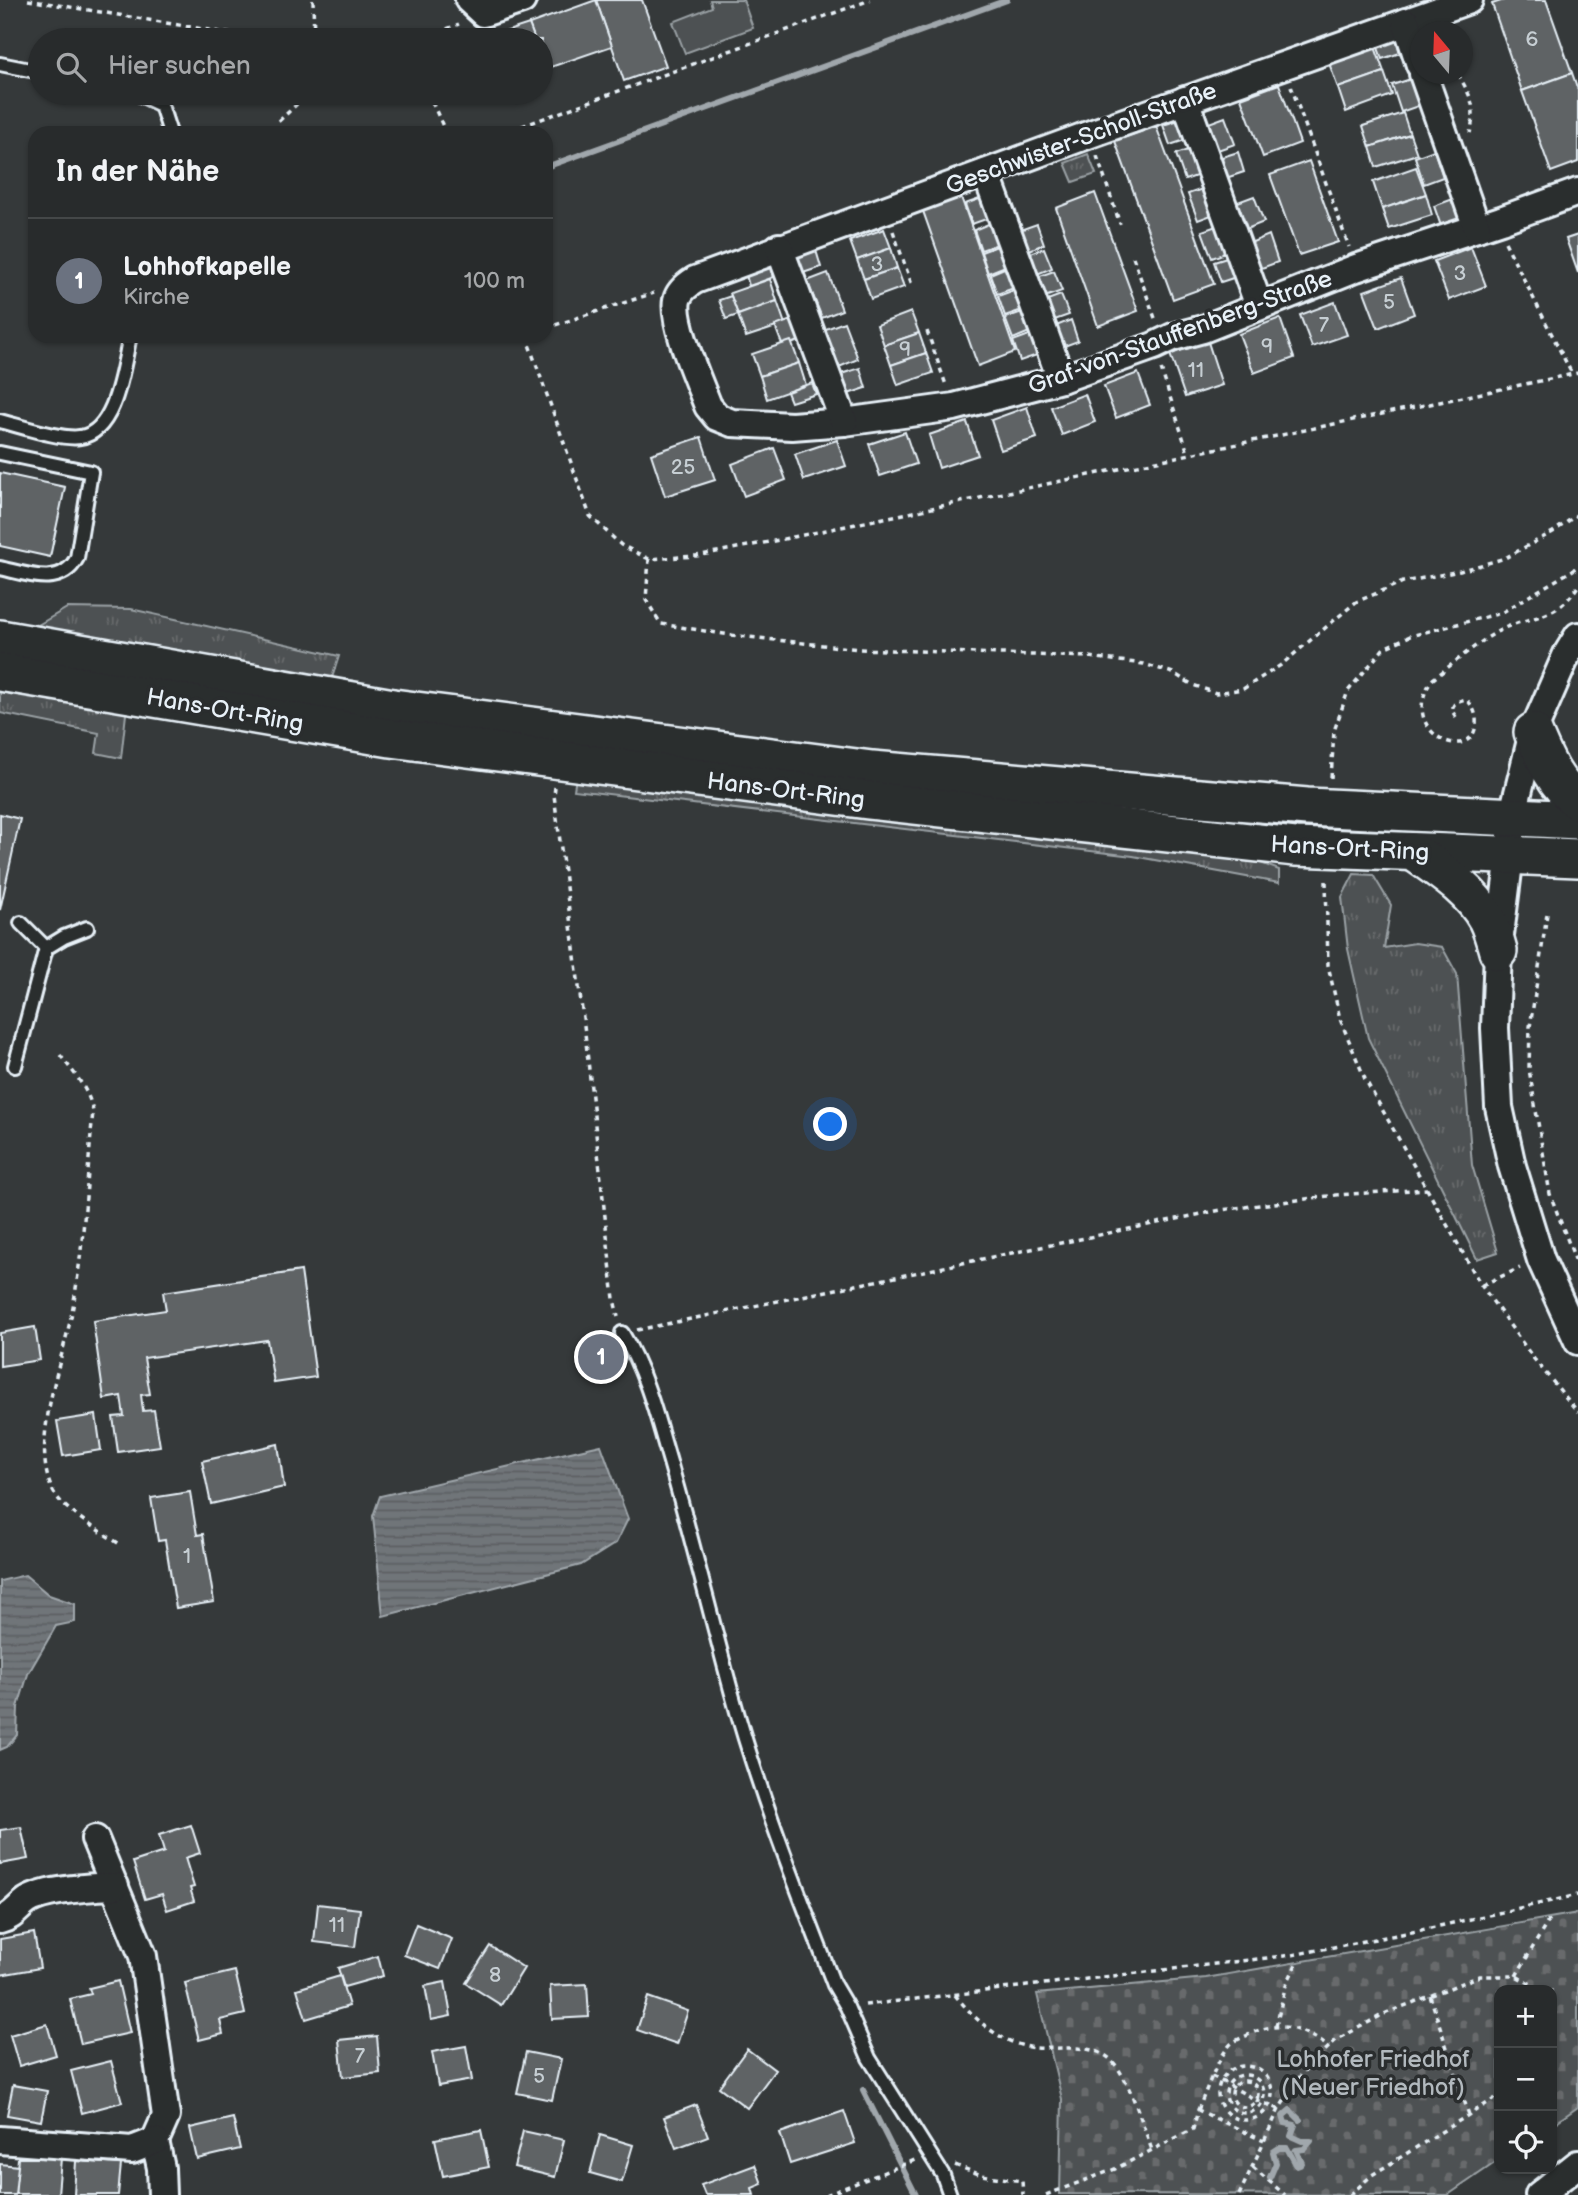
<!DOCTYPE html>
<html lang="de">
<meta charset="utf-8">
<style>
body{margin:0;font-family:"Balsamiq Sans",sans-serif;background:#303334;color:#f1f3f6}
.controls{position:absolute;right:21px;bottom:21px;display:grid;overflow:hidden;border-radius:14px;box-shadow:0 2px 5px #0004}
.controls button{width:63px;height:63px;display:grid;place-items:center;padding:0;border:0;border-bottom:2px solid #444748;background:#282b2c;color:#f1f3f6;font:35px sans-serif}
.compass{position:absolute;left:1410px;top:21px;width:63px;height:63px;border-radius:50%;background:#282b2c;box-shadow:0 2px 5px #0004;rotate:341deg}
.you{position:absolute;left:831px;top:1125px;width:24px;height:24px;margin:-18px;border:5px solid #fff;border-radius:50%;background:#1a73e8;box-shadow:0 0 0 10px #1a73e833}
.badge{display:grid;place-items:center;width:46px;height:46px;border-radius:50%;background:#ffd166;color:#fff;font-size:23px;font-weight:700}
.pin{position:absolute;translate:-50% -50%;border:4px solid #fff;box-shadow:0 2px 7px #0006}
.list{margin:0;padding:0;list-style:none}
h2{display:flex;justify-content:space-between;align-items:center;height:91px;margin:0;padding:0 28px;font-size:30px}
h2 small{font-size:23px;font-weight:400;color:#a5a7a9}
.list li{display:grid;grid-template-columns:46px 1fr auto;gap:21px;align-items:center;box-sizing:border-box;height:126px;padding:0 28px;border-top:2px solid #444748}
.list b{display:block;font-size:26px;white-space:nowrap}
.list p{margin:0;font-size:23px;white-space:nowrap;color:#a5a7a9}
.list em{font-size:23px;font-style:normal;color:#a5a7a9}
.icon{flex:none;width:38px;height:38px;fill:none;stroke:currentColor;stroke-width:2;stroke-linecap:round;stroke-linejoin:round}
.map{position:relative;flex:none;width:1578px;height:2195px;overflow:hidden}
.search{position:absolute;background:#282b2c;box-shadow:0 2px 5px #0004;left:28px;top:28px;width:525px;height:77px;display:flex;align-items:center;gap:18px;box-sizing:border-box;padding:0 24px;border-radius:38px;color:#a5a7a9;font-size:26px}
.panel{position:absolute;background:#282b2c;box-shadow:0 2px 5px #0004;left:28px;top:126px;width:525px;height:217px;border-radius:21px}
.map>svg:first-child{display:block}
.grass{fill:url(#grass-tufts);stroke:#9aa1a5;stroke-width:2}
.cemetery{fill:url(#cemetery-stones);stroke:#9aa1a5;stroke-width:2}
.park{fill:#4d5152;stroke:#9aa1a5;stroke-width:2}
.water{fill:url(#water-rules);stroke:#a0a7ac;stroke-width:2}
.lines{fill:none;stroke-linecap:round;stroke-linejoin:round}
.stream{stroke:#a0a7ac;stroke-width:6}
.building{fill:#5f6365;stroke:#e8f1f8;stroke-width:2}
.lane-casing{stroke:#e8f1f8;stroke-width:18}
.street-casing{stroke:#e8f1f8;stroke-width:32}
.secondary-casing{stroke:#e8f1f8;stroke-width:42}
.path{stroke:#e8f1f8;stroke-width:3.5;stroke-dasharray:5 5;stroke-linecap:butt}
.lane{stroke:#2a2d2e;stroke-width:12}
.street{stroke:#2a2d2e;stroke-width:26}
.secondary{stroke:#2a2d2e;stroke-width:37}
.labels{text-anchor:middle;stroke-width:7;stroke-linejoin:round;paint-order:stroke}
.number-label{font-size:21px;fill:#c6ced3}
.street-label{font-size:24px;fill:#e8f1f8;stroke:#2a2d2e}
.park-label{font-size:24px;fill:#b2b9be;stroke:#2a2d2e}
</style>
<div class="map">
<svg width="1578" height="2195" viewBox="0 0 1578 2195">
<defs>
<pattern id="grass-tufts" width="24" height="20" patternUnits="userSpaceOnUse" patternTransform="scale(1.75)"><rect width="24" height="20" fill="#4d5152"/><path d="M3 7l-1-3M5 7V3M7 7l1-3M15 17l-1-3M17 17v-4M19 17l1-3" fill="none" stroke="#676a6c"/></pattern>
<pattern id="cemetery-stones" width="16" height="16" patternUnits="userSpaceOnUse" patternTransform="scale(1.75)"><rect width="16" height="16" fill="#4d5152"/><path d="M2 7V4a2 2 0 0 1 4 0v3zM10 15v-3a2 2 0 0 1 4 0v3z" fill="#676a6c"/></pattern>
<pattern id="water-rules" width="6" height="5" patternUnits="userSpaceOnUse" patternTransform="scale(1.75)"><rect width="6" height="5" fill="#707579"/><path d="M0 2.5h6" fill="none" stroke="#5b5e62"/></pattern>
</defs>
<rect width="100%" height="100%" fill="#35393a"/>
<filter id="ink" filterUnits="userSpaceOnUse"><feTurbulence type="fractalNoise" baseFrequency=".0143" numOctaves="2"/><feDisplacementMap in="SourceGraphic" scale="14" xChannelSelector="R" yChannelSelector="G"/><feConvolveMatrix kernelMatrix="1 2 1 2 8 2 1 2 1" color-interpolation-filters="sRGB"/></filter>
<g filter="url(#ink)">
<g class="grass">
<polygon points="1088,154 1096,174 1073,182 1065,163"/>
<polygon points="67,608 131,609 339,656 330,684 28,631"/>
<polygon points="0,685 127,705 121,758 96,753 99,733 0,713"/>
<polygon points="576,777 1240,855 1279,870 1279,883 1133,856 574,790"/>
<polygon points="1354,874 1373,875 1391,905 1384,948 1415,943 1442,947 1457,974 1472,1165 1498,1252 1477,1259 1368,1038 1348,949 1342,897"/>
</g>
<polygon class="cemetery" points="1578,1913 1578,2107 1552,2125 1552,1990 1499,1990 1499,2160 1448,2195 1060,2194 1062,2099 1037,1994 1206,1978"/>
<polygon class="park" points="710,0 743,0 753,28 685,53 673,22 712,7"/>
<g class="water">
<polygon points="601,1445 628,1519 616,1543 581,1565 383,1616 373,1516 380,1496"/>
<polygon points="25,1575 49,1595 75,1604 75,1622 56,1626 28,1674 18,1707 17,1735 7,1747 0,1750 0,1581"/>
</g>
<g class="lines">
<g class="stream">
<polyline points="546,167 1007,0"/>
<polyline points="863,2090 916,2195"/>
<polyline points="1270,2177 1276,2163 1273,2152 1279,2148 1287,2148 1297,2166 1300,2165 1302,2163 1296,2150 1304,2149 1311,2141 1302,2141 1291,2136 1295,2125 1285,2123 1283,2116 1290,2110 1300,2120"/>
</g>
</g>
<g class="building">
<polygon points="596,0 642,0 666,66 624,81"/>
<polygon points="596,0 612,46 545,69 541,58 541,40 535,40 529,24"/>
<polygon points="1504,0 1546,0 1572,73 1522,91 1492,4"/>
<polygon points="529,24 535,40 480,40"/>
<polygon points="1394,32 1400,53 1382,59 1375,39"/>
<polygon points="1375,47 1384,72 1338,88 1329,63"/>
<polygon points="1384,72 1392,95 1346,112 1338,88"/>
<polygon points="1572,73 1578,90 1578,162 1551,172 1522,91"/>
<polygon points="1411,79 1421,105 1401,112 1392,85"/>
<polygon points="1279,84 1300,143 1263,157 1241,98"/>
<polygon points="1403,113 1410,134 1370,147 1363,126"/>
<polygon points="1225,117 1235,144 1215,151 1206,124"/>
<polygon points="1182,119 1188,139 1170,145 1163,125"/>
<polygon points="1156,126 1214,284 1173,299 1115,141"/>
<polygon points="1410,134 1417,154 1376,167 1370,147"/>
<polygon points="1196,147 1205,173 1185,180 1176,154"/>
<polygon points="1434,150 1443,177 1424,184 1415,157"/>
<polygon points="1238,152 1244,172 1226,178 1219,158"/>
<polygon points="1309,161 1338,242 1299,255 1270,175"/>
<polygon points="1416,167 1426,194 1382,209 1373,182"/>
<polygon points="1208,187 1217,213 1198,220 1188,194"/>
<polygon points="1095,193 1138,311 1098,326 1056,208"/>
<polygon points="1426,194 1432,215 1389,229 1382,209"/>
<polygon points="1254,196 1264,222 1244,230 1235,203"/>
<polygon points="961,197 1015,352 978,366 923,211"/>
<polygon points="985,197 992,217 972,224 965,204"/>
<polygon points="1453,199 1459,220 1441,226 1434,206"/>
<polygon points="993,222 1001,243 981,250 974,230"/>
<polygon points="1037,224 1044,244 1025,252 1017,231"/>
<polygon points="1222,224 1231,251 1212,258 1202,231"/>
<polygon points="884,229 891,248 857,260 850,241"/>
<polygon points="1269,235 1278,262 1259,269 1250,243"/>
<polygon points="1578,235 1578,273 1566,239"/>
<polygon points="1000,245 1008,265 988,273 981,252"/>
<polygon points="815,247 821,267 803,273 796,253"/>
<polygon points="1471,247 1486,286 1449,300 1434,261"/>
<polygon points="891,248 897,268 864,279 857,260"/>
<polygon points="1044,248 1052,268 1032,276 1025,255"/>
<polygon points="1233,256 1239,276 1221,282 1214,262"/>
<polygon points="1009,266 1017,287 997,294 990,274"/>
<polygon points="771,267 774,277 749,286 746,275"/>
<polygon points="897,268 904,287 871,299 864,279"/>
<polygon points="1054,271 1062,291 1042,298 1034,278"/>
<polygon points="828,273 842,310 822,318 807,281"/>
<polygon points="1401,278 1414,314 1378,328 1364,291"/>
<polygon points="770,279 777,301 738,315 730,293"/>
<polygon points="1017,289 1025,309 1005,316 998,296"/>
<polygon points="1061,295 1069,315 1049,322 1042,302"/>
<polygon points="731,296 738,315 726,319 719,300"/>
<polygon points="777,301 785,324 746,337 738,315"/>
<polygon points="1335,302 1347,335 1312,347 1300,315"/>
<polygon points="1025,311 1032,331 1013,339 1005,318"/>
<polygon points="911,312 919,333 884,345 877,325"/>
<polygon points="1280,318 1294,358 1254,373 1239,334"/>
<polygon points="794,319 802,340 783,347 775,326"/>
<polygon points="1071,320 1078,341 1059,348 1051,328"/>
<polygon points="844,322 858,359 837,368 823,330"/>
<polygon points="919,333 926,353 891,365 884,345"/>
<polygon points="1032,334 1040,354 1020,361 1013,341"/>
<polygon points="791,341 799,363 760,376 752,354"/>
<polygon points="1208,342 1222,385 1185,397 1170,354"/>
<polygon points="926,353 933,373 898,385 891,365"/>
<polygon points="799,363 806,385 767,399 760,376"/>
<polygon points="860,368 866,388 848,394 841,374"/>
<polygon points="1138,373 1150,405 1116,418 1104,386"/>
<polygon points="812,383 816,394 791,402 787,392"/>
<polygon points="1085,394 1095,422 1062,435 1051,407"/>
<polygon points="1027,407 1037,438 1001,450 991,420"/>
<polygon points="967,422 978,455 939,468 929,435"/>
<polygon points="905,432 916,464 880,476 869,444"/>
<polygon points="701,437 715,480 665,496 651,454"/>
<polygon points="837,440 846,466 804,480 795,454"/>
<polygon points="774,448 786,480 744,496 732,464"/>
<polygon points="0,473 65,487 50,557 0,546"/>
<polygon points="0,814 20,819 0,910"/>
<polygon points="301,1271 316,1377 274,1383 267,1340 144,1358 150,1394 141,1395 143,1411 154,1410 160,1446 118,1452 113,1417 124,1416 121,1396 104,1399 93,1321 166,1310 163,1292"/>
<polygon points="35,1327 40,1360 0,1366 0,1333"/>
<circle cx="601" cy="1357" r="7"/>
<polygon points="96,1415 101,1450 63,1456 57,1421"/>
<polygon points="278,1444 284,1487 211,1504 202,1461"/>
<polygon points="190,1492 197,1535 203,1534 214,1602 176,1608 165,1540 158,1541 151,1498"/>
<polygon points="191,1825 200,1853 185,1858 194,1887 190,1888 194,1901 167,1910 162,1894 145,1899 133,1862 164,1852 159,1835"/>
<polygon points="21,1827 28,1859 0,1864 0,1830"/>
<polygon points="318,1904 360,1909 355,1947 314,1942"/>
<polygon points="416,1924 452,1939 440,1969 404,1955"/>
<polygon points="34,1933 40,1968 0,1975 0,1939"/>
<polygon points="490,1946 524,1968 501,2005 466,1983"/>
<polygon points="378,1956 383,1976 344,1987 338,1968"/>
<polygon points="235,1971 245,2014 220,2020 223,2034 199,2040 185,1983"/>
<polygon points="340,1976 349,2006 306,2019 297,1989"/>
<polygon points="118,1981 130,2033 81,2044 70,1999 91,1994 89,1988"/>
<polygon points="445,1982 451,2016 431,2020 425,1986"/>
<polygon points="587,1984 589,2017 552,2019 550,1986"/>
<polygon points="648,1997 688,2011 677,2044 637,2030"/>
<polygon points="47,2024 56,2055 19,2066 10,2035"/>
<polygon points="377,2036 380,2073 343,2077 339,2040"/>
<polygon points="466,2046 472,2080 438,2086 432,2052"/>
<polygon points="747,2049 775,2070 747,2108 719,2087"/>
<polygon points="526,2052 561,2059 552,2100 517,2093"/>
<polygon points="111,2061 122,2102 82,2113 71,2071"/>
<polygon points="13,2085 47,2091 41,2121 7,2115"/>
<polygon points="696,2105 708,2136 676,2148 664,2117"/>
<polygon points="844,2111 855,2143 790,2164 780,2133"/>
<polygon points="233,2118 240,2149 197,2159 190,2128"/>
<polygon points="481,2130 489,2167 443,2176 435,2139"/>
<polygon points="523,2131 564,2140 555,2177 514,2167"/>
<polygon points="600,2135 633,2145 622,2182 590,2173"/>
<polygon points="18,2158 61,2158 58,2194 15,2194"/>
<polygon points="76,2161 121,2164 118,2195 74,2195"/>
<polygon points="0,2164 18,2166 15,2195 0,2195"/>
<polygon points="755,2165 762,2184 752,2188 754,2195 705,2195 701,2185"/>
</g>
<g class="lines">
<defs>
<g id="lane">
<polyline points="0,64 40,72"/>
<polyline points="136,93 161,105 170,133"/>
<path d="M0 421C20 426 61 440 80 437 117 432 123 365 130 336"/>
<path d="M0 453 91 472 77 558C61 588 27 574 0 568"/>
<polyline points="21,923 46,948"/>
<polyline points="15,1066 46,948 64,937 87,928"/>
<path d="M622 1333C646 1372 657 1418 670 1462 692 1539 711 1617 732 1694 759 1793 797 1889 834 1985L847 2007 869 2058 943 2175 950 2195"/>
</g>
<g id="street">
<polyline points="469,0 483,13 522,0"/>
<path d="M1469 0 1096 132 695 280C687 285 679 291 677 300 672 323 699 382 708 406L717 417 732 423 792 426 844 422 954 407 1061 379 1154 346 1173 337 1203 329 1356 268 1501 220 1578 192"/>
<polyline points="1406,22 1420,65"/>
<polyline points="1423,74 1477,228"/>
<polyline points="1185,100 1259,306"/>
<polyline points="986,173 1061,379"/>
<polyline points="779,247 844,422"/>
<polyline points="1578,636 1567,654 1533,732 1512,817 1510,855 1498,951 1495,1028 1499,1107 1512,1166 1541,1260 1578,1341"/>
<polyline points="95,1839 143,1956 166,2116 155,2141 161,2168 162,2195"/>
<path d="M0 1920C13 1917 16 1909 27 1901 46 1889 92 1887 115 1886"/>
<polyline points="0,2140 132,2150 155,2141"/>
<polyline points="1539,2195 1578,2164"/>
</g>
<g id="secondary">
<polyline points="0,639 393,708 872,770 1307,807 1578,820"/>
<polyline points="0,672 391,738 868,800 1295,847 1578,858"/>
<path d="M1533 732C1544 758 1554 784 1578 801"/>
<path d="M1414 852C1441 871 1471 890 1487 919 1492 929 1495 940 1498 951"/>
</g>
</defs>
<use href="#lane" class="lane-casing"/>
<use href="#street" class="street-casing"/>
<use href="#secondary" class="secondary-casing"/>
<g class="path">
<polyline points="28,0 269,40"/>
<polyline points="313,0 314,40"/>
<polyline points="419,40 459,24"/>
<path d="M1458 74C1471 97 1477 106 1470 133"/>
<polyline points="1291,86 1349,247"/>
<polyline points="428,93 446,133"/>
<polyline points="279,121 296,105 304,93"/>
<polyline points="503,133 870,0"/>
<polyline points="1097,156 1120,224"/>
<polyline points="893,231 912,285"/>
<polyline points="1505,242 1572,374"/>
<polyline points="1133,257 1156,321"/>
<polyline points="546,328 654,293"/>
<polyline points="927,331 946,385"/>
<polyline points="526,336 590,516 621,545 649,559 696,556 779,540 1578,373"/>
<polyline points="1161,369 1188,453"/>
<polyline points="649,559 646,600 661,624 730,635 859,649 1089,657 1144,664 1173,673 1193,685 1216,693 1243,689 1281,665 1356,602 1403,582 1460,571 1505,558 1553,532 1578,514"/>
<path d="M1456 717 1452 711C1453 702 1458 701 1466 699 1473 706 1477 714 1476 724 1472 767 1394 731 1433 679 1453 664 1473 646 1495 633 1528 613 1554 624 1578 586"/>
<polyline points="1331,778 1334,731 1348,691 1384,648 1410,636 1501,613 1578,567"/>
<polyline points="555,787 554,795 585,1033 614,1299 618,1317"/>
<polyline points="1326,881 1328,965 1340,1019 1365,1079 1481,1285 1534,1359 1578,1412"/>
<polyline points="1547,914 1530,1027 1529,1069 1550,1194 1578,1267"/>
<path d="M60 1055C74 1073 88 1088 93 1111 87 1176 84 1248 72 1312 63 1359 30 1443 52 1489 62 1511 101 1531 121 1545"/>
<polyline points="1482,1285 1520,1268"/>
<polyline points="637,1330 1221,1210 1336,1195 1427,1189"/>
<polyline points="1516,1976 1550,1918"/>
<path d="M955 1995C975 2019 997 2041 1029 2047 1055 2052 1092 2040 1112 2061 1129 2078 1143 2126 1152 2150"/>
<polyline points="1430,1996 1469,2115"/>
<polyline points="865,2005 1292,1955 1417,1931 1578,1895"/>
<polyline points="1276,2026 1285,1988 1297,1962"/>
<circle cx="1245" cy="2093" r="27"/>
<circle cx="1245" cy="2094" r="19"/>
<polyline points="1212,2076 1256,2100 1279,2109"/>
<circle cx="1245" cy="2094" r="13"/>
<path d="M1198 2110C1207 2089 1215 2064 1229 2046 1233 2041 1242 2038 1248 2035 1280 2019 1301 2028 1329 2047"/>
<polyline points="955,2165 981,2175 1022,2181 1023,2195"/>
<polyline points="1253,2167 1285,2195"/>
<polyline points="826,2195 915,2160"/>
<polyline points="1046,2195 1115,2169 1193,2129 1198,2110 1264,2141"/>
<polyline points="1239,2195 1279,2109 1303,2072 1336,2040 1384,2014 1480,1976 1516,1976 1531,1984 1535,1990"/>
<polyline points="1350,2195 1372,2175 1499,2096"/>
</g>
<use href="#lane" class="lane"/>
<use href="#street" class="street"/>
<use href="#secondary" class="secondary"/>
</g>
</g>
<g class="labels">
<g class="number-label">
<text x="1532" y="46">6</text>
<text x="877" y="271">3</text>
<text x="1460" y="280">3</text>
<text x="1389" y="309">5</text>
<text x="1324" y="332">7</text>
<text x="1267" y="353">9</text>
<text x="905" y="356">9</text>
<text x="1196" y="377">11</text>
<text x="683" y="474">25</text>
<text x="187" y="1563">1</text>
<text x="337" y="1932">11</text>
<text x="495" y="1982">8</text>
<text x="360" y="2063">7</text>
<text x="539" y="2083">5</text>
</g>
<g class="street-label">
<text transform="translate(1081 138) rotate(-20)" y="8">Geschwister-Scholl-Straße</text>
<text transform="translate(1180 332) rotate(-20)" y="8">Graf-von-Stauffenberg-Straße</text>
<text transform="translate(225 710) rotate(10)" y="8">Hans-Ort-Ring</text>
<text transform="translate(786 790) rotate(7)" y="8">Hans-Ort-Ring</text>
<text transform="translate(1350 848) rotate(3)" y="8">Hans-Ort-Ring</text>
</g>
<g class="park-label">
<text x="1373" y="2067">Lohhofer Friedhof<tspan x="1373" dy="28">(Neuer Friedhof)</tspan></text>
</g>
</g>
</svg>
<div class="controls">
<button>+</button>
<button>−</button>
<button><svg class="icon" aria-label="locate" viewBox="0 0 24 24"><circle cx="12" cy="12" r="6"/><path d="M12 2v4M12 18v4M2 12h4M18 12h4"/></svg></button>
</div>
<svg class="compass" viewBox="-18 -18 36 36"><path d="M0-13l5 13h-10z" fill="#e53935"/><path d="M0 13l5-13h-10z" fill="#a5a7a9"/></svg>
<div class="you"></div>
<div class="pin badge" style="left:601px;top:1357px;background:#6b7280">1</div>
<div class="search"><svg class="icon" aria-label="search" viewBox="0 0 24 24"><circle cx="10" cy="10" r="6"/><path d="M15 15l6 6"/></svg>Hier suchen</div>
<section class="panel">
<h2>In der Nähe<small></small></h2>
<ul class="list">
<li><span class="badge" style="background:#6b7280">1</span><div><b>Lohhofkapelle</b><p>Kirche</p></div><em>100 m</em></li>
</ul>
</section>
</div>
